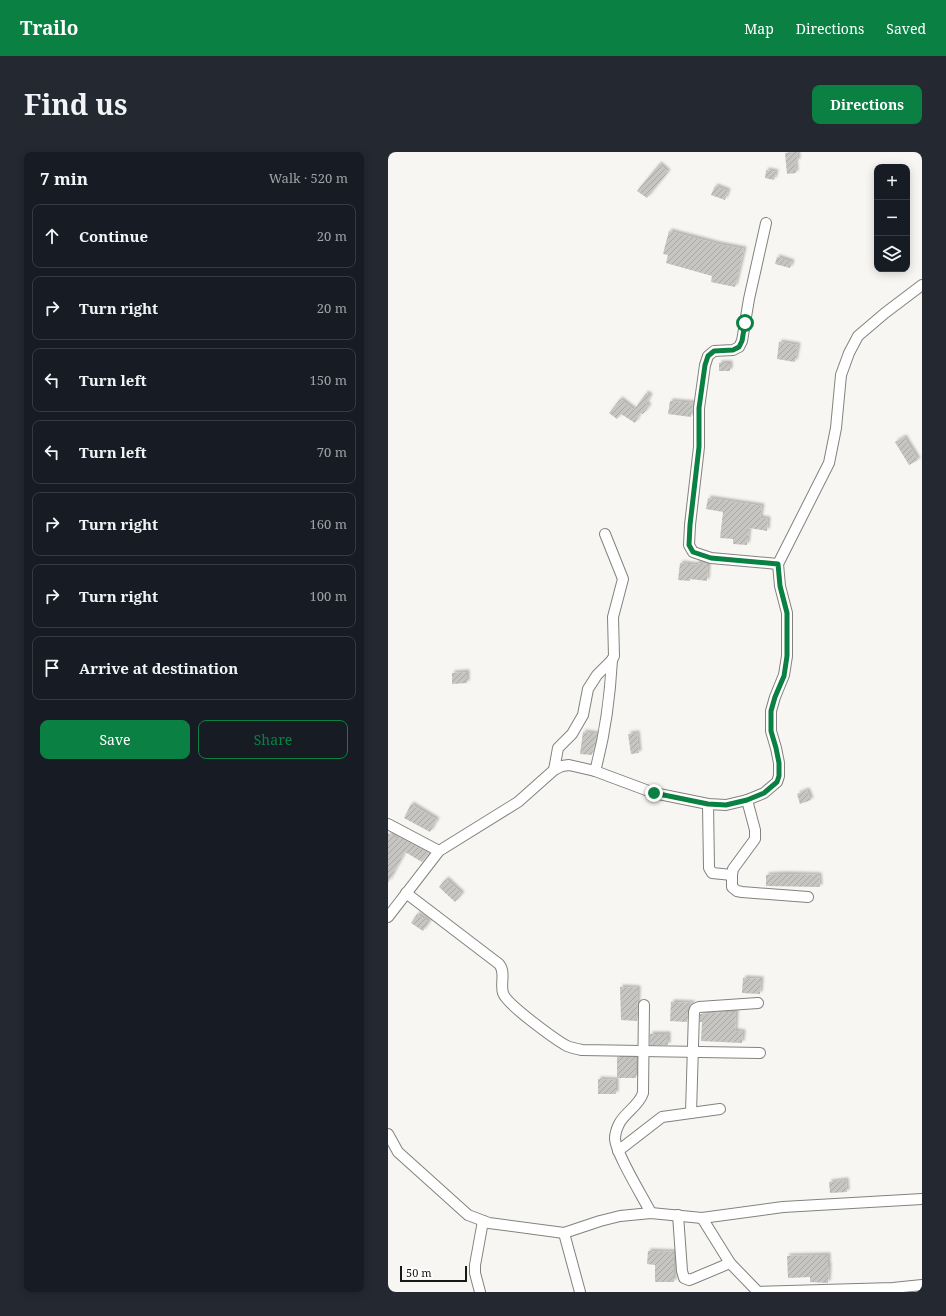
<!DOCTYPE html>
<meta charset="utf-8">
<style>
body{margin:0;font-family:"Noto Serif",serif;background:#242831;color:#f1f3f6}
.controls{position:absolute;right:12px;top:12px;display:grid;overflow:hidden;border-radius:8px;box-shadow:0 2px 10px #0003}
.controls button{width:36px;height:36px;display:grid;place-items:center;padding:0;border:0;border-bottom:1px solid #363941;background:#171b24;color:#f1f3f6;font:20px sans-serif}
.scale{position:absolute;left:12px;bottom:10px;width:67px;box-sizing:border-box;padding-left:4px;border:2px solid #171715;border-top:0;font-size:11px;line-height:14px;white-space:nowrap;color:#171715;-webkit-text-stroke:3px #fff;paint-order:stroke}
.stop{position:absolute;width:12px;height:12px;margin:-9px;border:3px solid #0b8043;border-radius:50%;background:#fff}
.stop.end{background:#0b8043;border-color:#fff;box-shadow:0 1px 4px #0008}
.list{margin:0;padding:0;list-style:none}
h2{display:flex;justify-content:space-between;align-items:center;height:52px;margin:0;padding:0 16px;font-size:17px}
h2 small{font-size:13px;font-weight:400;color:#9ea1a6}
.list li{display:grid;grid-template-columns:26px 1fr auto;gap:12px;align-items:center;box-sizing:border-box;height:64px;margin:0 8px 8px;padding:0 8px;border:1px solid #363941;border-radius:8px}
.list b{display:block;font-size:15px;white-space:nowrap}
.list em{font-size:13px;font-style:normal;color:#9ea1a6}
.actions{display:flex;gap:8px;padding:12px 16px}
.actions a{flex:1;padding:9px 0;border:1px solid #0b8043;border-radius:8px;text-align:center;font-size:14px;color:#0b8043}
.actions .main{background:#0b8043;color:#fff}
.icon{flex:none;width:22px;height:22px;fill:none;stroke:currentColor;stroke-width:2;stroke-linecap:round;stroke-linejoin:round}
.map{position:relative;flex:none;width:534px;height:1140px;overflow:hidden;border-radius:8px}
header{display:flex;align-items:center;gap:24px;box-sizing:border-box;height:56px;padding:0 20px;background:#0b8043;color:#fff}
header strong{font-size:19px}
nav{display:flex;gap:22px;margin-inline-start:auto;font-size:14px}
.intro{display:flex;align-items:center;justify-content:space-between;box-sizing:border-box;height:96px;padding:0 24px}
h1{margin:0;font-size:28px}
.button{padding:10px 18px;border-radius:8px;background:#0b8043;color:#fff;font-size:14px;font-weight:700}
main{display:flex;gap:24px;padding:0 24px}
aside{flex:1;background:#171b24;border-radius:8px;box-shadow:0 2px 10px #0003}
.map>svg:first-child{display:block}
.building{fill:url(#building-hatch);filter:url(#shadow)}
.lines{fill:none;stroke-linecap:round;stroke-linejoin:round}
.street-casing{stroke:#83827e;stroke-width:12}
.street{stroke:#fff;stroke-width:10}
.route{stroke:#0b8043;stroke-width:5}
</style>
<header>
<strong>Trailo</strong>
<nav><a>Map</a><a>Directions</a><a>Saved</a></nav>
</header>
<div class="intro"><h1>Find us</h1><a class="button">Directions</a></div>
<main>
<aside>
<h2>7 min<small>Walk · 520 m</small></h2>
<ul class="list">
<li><svg class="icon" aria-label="ahead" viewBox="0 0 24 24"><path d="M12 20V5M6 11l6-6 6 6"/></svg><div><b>Continue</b></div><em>20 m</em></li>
<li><svg class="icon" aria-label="right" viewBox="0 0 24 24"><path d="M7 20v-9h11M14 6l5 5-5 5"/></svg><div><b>Turn right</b></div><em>20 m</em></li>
<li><svg class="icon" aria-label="left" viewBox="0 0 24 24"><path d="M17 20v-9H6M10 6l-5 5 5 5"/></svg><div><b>Turn left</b></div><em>150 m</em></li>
<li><svg class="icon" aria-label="left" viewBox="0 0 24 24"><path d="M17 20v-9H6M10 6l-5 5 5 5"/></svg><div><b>Turn left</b></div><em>70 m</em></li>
<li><svg class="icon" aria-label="right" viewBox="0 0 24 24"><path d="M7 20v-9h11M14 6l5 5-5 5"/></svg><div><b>Turn right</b></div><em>160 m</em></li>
<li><svg class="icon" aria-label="right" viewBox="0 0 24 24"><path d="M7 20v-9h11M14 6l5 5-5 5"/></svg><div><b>Turn right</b></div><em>100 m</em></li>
<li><svg class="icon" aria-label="arrive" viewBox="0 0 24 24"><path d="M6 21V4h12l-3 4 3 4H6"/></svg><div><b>Arrive at destination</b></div></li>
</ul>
<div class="actions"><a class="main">Save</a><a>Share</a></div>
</aside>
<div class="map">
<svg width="534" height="1140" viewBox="0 0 534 1140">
<defs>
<pattern id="building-hatch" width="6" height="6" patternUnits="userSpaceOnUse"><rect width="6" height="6" fill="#c6c5c1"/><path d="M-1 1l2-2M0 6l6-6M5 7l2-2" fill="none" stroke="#a9a8a5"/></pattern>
<filter id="shadow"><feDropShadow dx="2.5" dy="-2.5" stdDeviation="1" flood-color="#0004"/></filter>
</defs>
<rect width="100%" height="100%" fill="#f7f6f2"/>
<g class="building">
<polygon points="409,0 410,9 407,9 408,21 399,22 397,1"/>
<polygon points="271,12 280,20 259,46 249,39"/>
<polygon points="378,18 388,20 386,28 377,26"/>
<polygon points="327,34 340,39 337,48 323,43"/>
<polygon points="281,79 330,92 356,97 347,135 323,130 324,124 278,111 280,103 275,102"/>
<polygon points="389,105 404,110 402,116 387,112"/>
<polygon points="391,190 410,193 407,210 389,207"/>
<rect x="331" y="211" width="11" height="8"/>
<polygon points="258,241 262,244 258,252 261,254 255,262 252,261 247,271 233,262 229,267 221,261 232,247 246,258"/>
<polygon points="282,249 305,251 303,265 280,262"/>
<polygon points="516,285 530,308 521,313 507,290"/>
<polygon points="320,346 374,354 372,366 380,367 379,379 361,376 359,393 345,392 345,387 332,386 335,360 318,357"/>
<polygon points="292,411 308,413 308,411 320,412 319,429 302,427 302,429 290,428"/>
<polygon points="79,520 79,531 64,532 64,521"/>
<polygon points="195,580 209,582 204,603 192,602"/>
<polygon points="249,581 251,601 243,602 240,582"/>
<polygon points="419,638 423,648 412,652 409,642"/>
<polygon points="23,652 49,668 42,680 16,666"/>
<polygon points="0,681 9,687 11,685 41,701 34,710 17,700 0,731"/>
<polygon points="396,722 431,723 432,735 378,734 378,723"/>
<polygon points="58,727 74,742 67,750 51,735"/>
<polygon points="29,762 41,770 35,779 23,771"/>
<polygon points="355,826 373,827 372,842 354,841"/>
<polygon points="232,835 250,836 249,869 233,868"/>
<polygon points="283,850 305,851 300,858 299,870 282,869"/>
<polygon points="339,860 348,860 347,879 355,880 354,891 313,889 314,870 312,870 312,862"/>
<rect x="262" y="882" width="18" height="11"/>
<rect x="229" y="905" width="19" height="21"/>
<polygon points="210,927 228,928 228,942 210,942"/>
<polygon points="458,1028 459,1040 442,1041 441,1030"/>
<polygon points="260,1099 286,1100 286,1130 267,1130 267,1113 259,1112"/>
<polygon points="440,1103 440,1113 441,1113 440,1131 422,1130 422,1125 400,1126 399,1104"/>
</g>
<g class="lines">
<defs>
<g id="street">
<polyline points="378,71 361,147 354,189 351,195 345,198 326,199 320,204 317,213 311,256 311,295 302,373 301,393 305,400 323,406 390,412"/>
<polyline points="166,618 170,596 184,582 195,563 200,537 209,523 224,508 226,504 225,465 235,427 217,382"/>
<path d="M207 619C217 583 222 545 224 508"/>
<polyline points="359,648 367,678 367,687 345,717 344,723 344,735 349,739 354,740 420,745"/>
<polyline points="320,652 321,716 324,721 344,723"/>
<polyline points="0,672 51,699"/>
<path d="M18 741 111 812C118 820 112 832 115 841 118 852 168 888 179 894 184 896 189 897 194 898L372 901"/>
<polyline points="0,765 51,699 130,650 166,618 174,614 181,613 207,619 266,641 320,652 338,653 359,648 376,641 389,630 391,624 391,611 388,596 383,579 383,559 387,545 396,523 399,504 399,461 392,434 390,412 441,311 448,276 453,223 461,201 470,184 497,161 534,133"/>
<path d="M256 853 255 941C251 954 237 960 231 972 229 976 227 982 227 987 228 1002 255 1045 263 1061"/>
<polyline points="303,961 306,860 307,857 311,855 370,851"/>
<polyline points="0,982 10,1000 80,1063 101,1071 176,1081 212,1069 232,1064 263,1061 314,1066 395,1055 534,1047"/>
<polyline points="230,999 274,965 332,957"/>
<polyline points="290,1063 294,1119 296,1126 301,1128 304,1127 342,1111"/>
<polyline points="314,1066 342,1111 370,1140"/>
<polyline points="176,1081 192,1140"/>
<polyline points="92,1140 87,1121 87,1113 95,1069"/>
<polyline points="369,1140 505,1136 534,1133"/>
</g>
</defs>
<use href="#street" class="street-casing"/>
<use href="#street" class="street"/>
</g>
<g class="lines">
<polyline class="route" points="266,641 320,652 338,653 359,648 376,641 389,630 391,624 391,611 388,596 383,579 383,559 387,545 396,524 399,504 399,461 392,434 390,412 323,406 305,400 301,393 302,373 311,295 311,256 317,213 320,204 326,199 345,198 351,195 354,189 357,171"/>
</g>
</svg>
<div class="controls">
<button>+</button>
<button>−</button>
<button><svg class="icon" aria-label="layers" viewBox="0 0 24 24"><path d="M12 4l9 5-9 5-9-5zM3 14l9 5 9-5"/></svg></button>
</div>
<div class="scale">50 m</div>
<div class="stop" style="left:357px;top:171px"></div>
<div class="stop end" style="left:266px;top:641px"></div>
</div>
</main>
